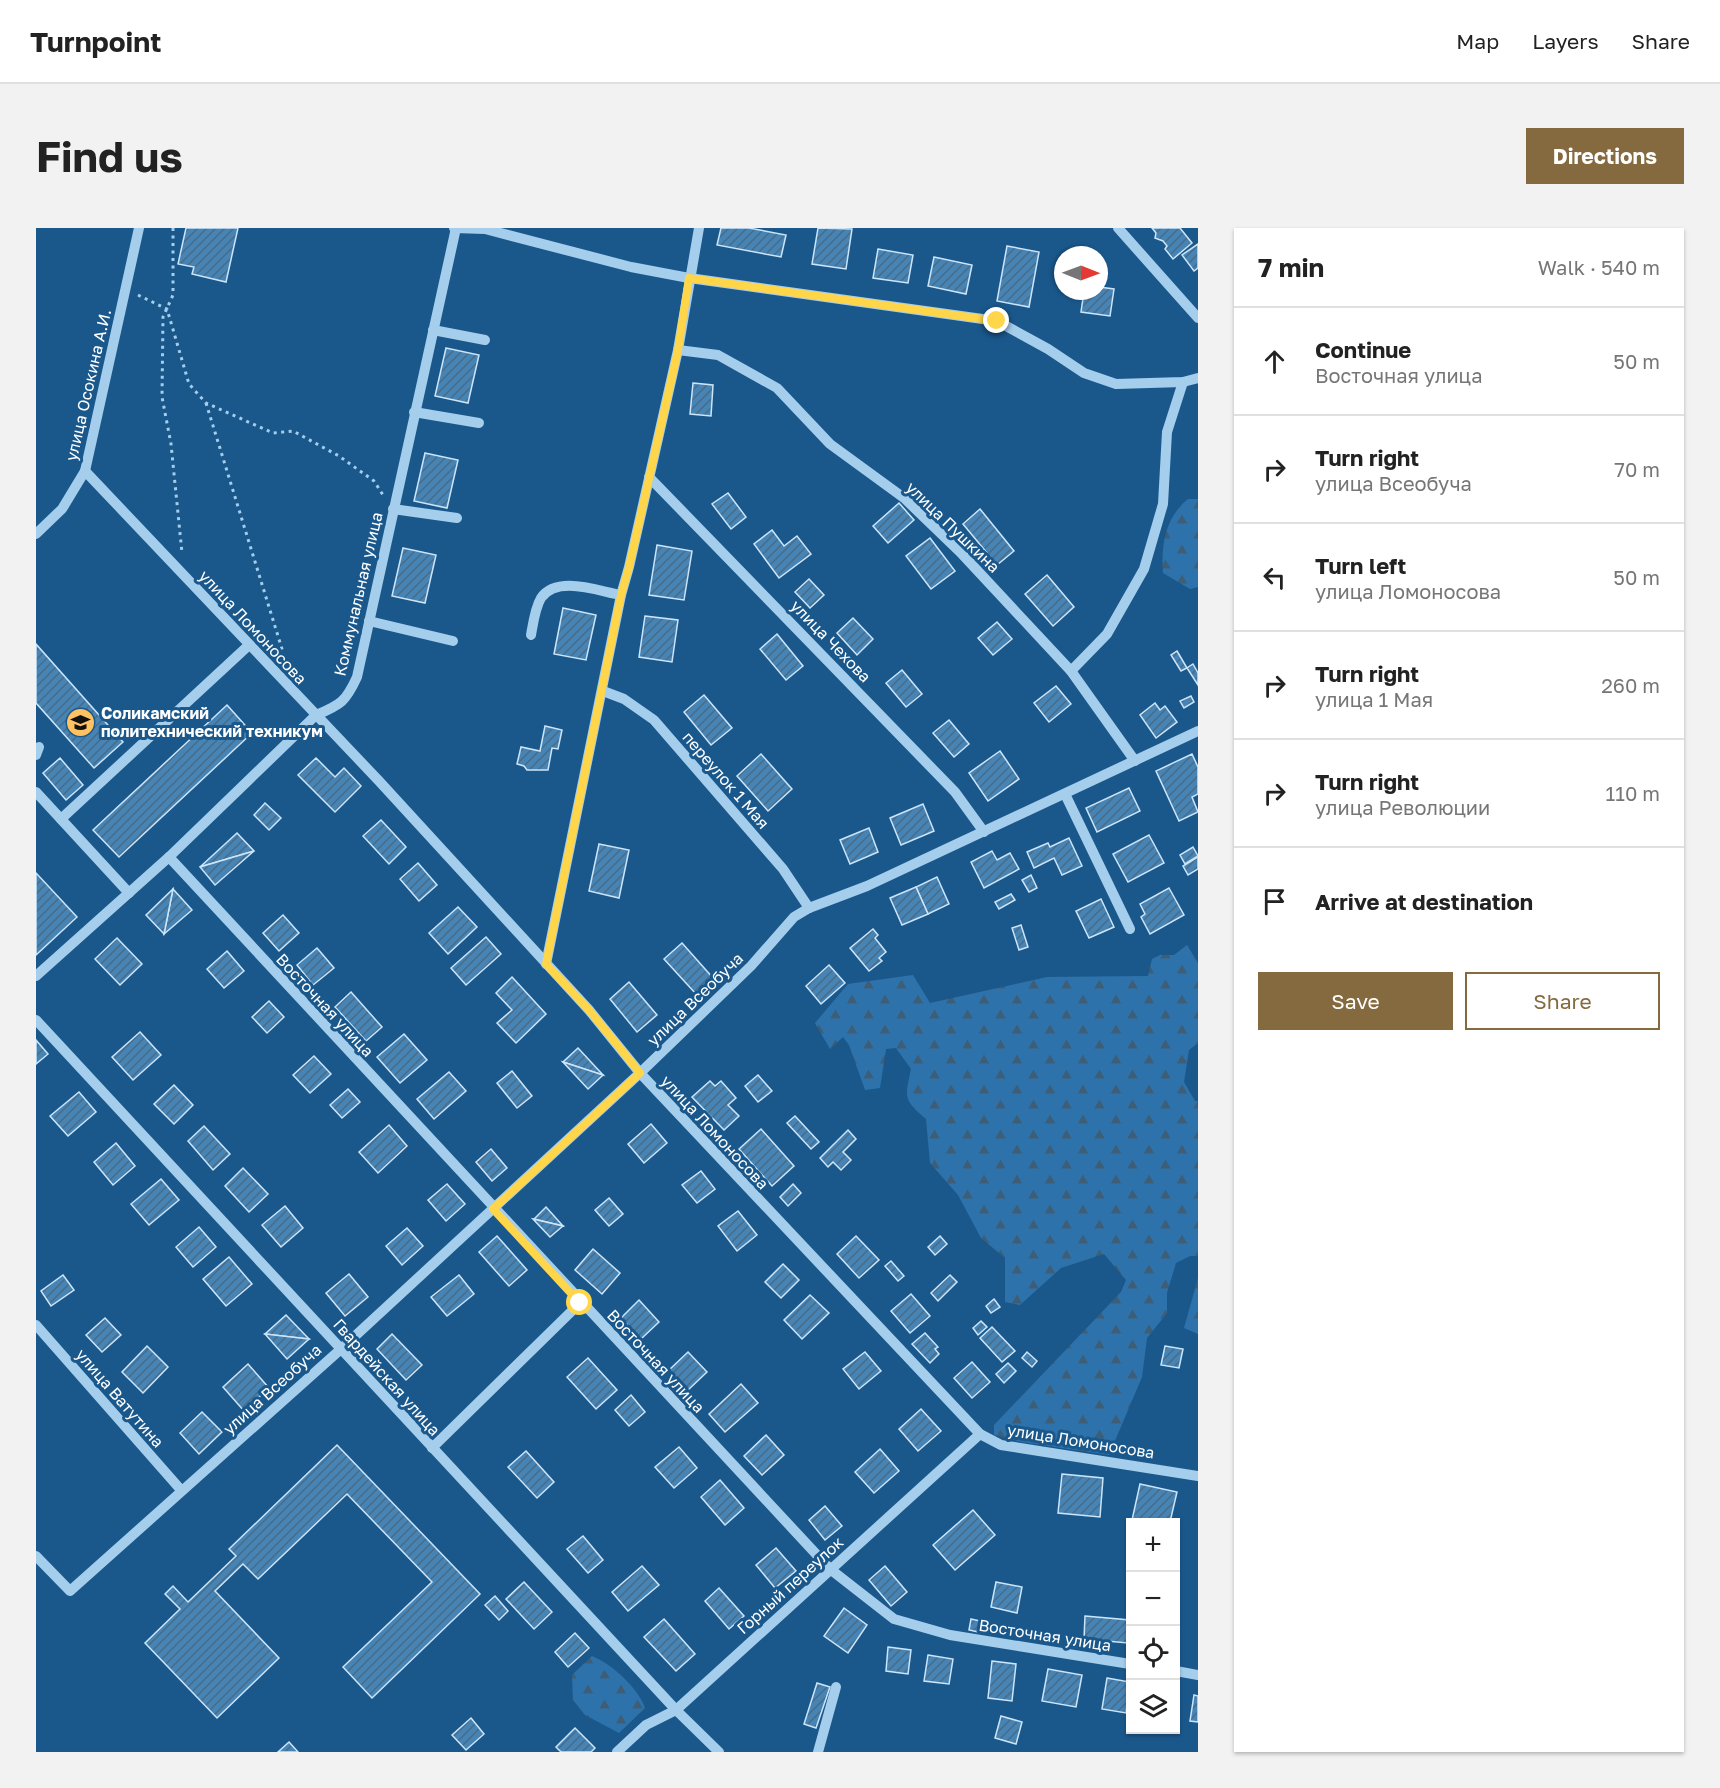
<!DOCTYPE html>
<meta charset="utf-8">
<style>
body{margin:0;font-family:"Golos Text",sans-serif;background:#f2f2f2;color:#222}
.controls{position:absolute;right:18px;bottom:18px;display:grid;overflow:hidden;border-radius:0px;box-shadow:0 2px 4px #0004}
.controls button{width:54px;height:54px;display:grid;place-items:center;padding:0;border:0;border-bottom:2px solid #e0e0e0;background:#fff;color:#222;font:30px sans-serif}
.compass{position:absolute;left:1018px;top:18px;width:54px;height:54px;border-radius:50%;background:#fff;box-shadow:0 2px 4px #0004;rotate:91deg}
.stop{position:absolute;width:18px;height:18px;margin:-14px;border:4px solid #ffd54a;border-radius:50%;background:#fff}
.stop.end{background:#ffd54a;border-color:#fff;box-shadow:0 2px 6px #0008}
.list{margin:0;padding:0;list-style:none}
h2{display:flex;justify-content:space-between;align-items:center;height:78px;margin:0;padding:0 24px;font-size:26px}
h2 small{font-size:20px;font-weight:400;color:#767676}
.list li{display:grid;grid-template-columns:39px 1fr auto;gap:18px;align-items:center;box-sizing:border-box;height:108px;padding:0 24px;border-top:2px solid #e0e0e0}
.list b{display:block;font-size:22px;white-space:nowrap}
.list p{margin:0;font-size:20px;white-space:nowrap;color:#767676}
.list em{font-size:20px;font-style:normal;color:#767676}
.actions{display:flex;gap:12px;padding:18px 24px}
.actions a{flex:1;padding:14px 0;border:2px solid #856a3f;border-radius:0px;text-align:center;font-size:21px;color:#856a3f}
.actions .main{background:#856a3f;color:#fff}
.icon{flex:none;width:33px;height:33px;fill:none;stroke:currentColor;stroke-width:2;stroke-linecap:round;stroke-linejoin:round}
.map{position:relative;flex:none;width:1162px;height:1524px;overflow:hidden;border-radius:0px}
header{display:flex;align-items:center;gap:36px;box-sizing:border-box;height:84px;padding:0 30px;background:#fff;border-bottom:2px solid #e0e0e0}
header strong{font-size:28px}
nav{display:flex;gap:33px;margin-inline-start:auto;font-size:21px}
.intro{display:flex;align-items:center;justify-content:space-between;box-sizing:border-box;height:144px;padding:0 36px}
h1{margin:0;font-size:42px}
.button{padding:15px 27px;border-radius:0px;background:#856a3f;color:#fff;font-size:21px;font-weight:700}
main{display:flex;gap:36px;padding:0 36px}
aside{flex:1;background:#fff;border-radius:0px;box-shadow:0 2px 4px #0004}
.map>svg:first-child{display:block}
.forest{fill:url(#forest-firs)}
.building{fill:url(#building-hatch);stroke:#cbe5fa;stroke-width:1.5}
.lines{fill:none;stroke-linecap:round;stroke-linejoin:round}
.path{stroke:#a5ceed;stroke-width:3;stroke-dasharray:3 4.5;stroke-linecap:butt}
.minor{stroke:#a5ceed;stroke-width:10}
.route{stroke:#ffd54a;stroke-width:8}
.labels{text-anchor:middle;stroke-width:6;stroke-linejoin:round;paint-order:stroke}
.street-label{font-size:16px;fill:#fff;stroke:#1a588c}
.poi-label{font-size:16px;font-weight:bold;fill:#fff;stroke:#1a588c;text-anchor:start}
</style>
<header>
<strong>Turnpoint</strong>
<nav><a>Map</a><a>Layers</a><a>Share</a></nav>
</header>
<div class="intro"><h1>Find us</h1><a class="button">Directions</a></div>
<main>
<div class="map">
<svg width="1162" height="1524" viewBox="0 0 1162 1524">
<defs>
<pattern id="forest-firs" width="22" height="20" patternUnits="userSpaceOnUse" patternTransform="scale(1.5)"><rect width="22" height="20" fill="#2d72aa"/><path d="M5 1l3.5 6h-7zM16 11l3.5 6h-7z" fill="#3e5d76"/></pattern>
<pattern id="building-hatch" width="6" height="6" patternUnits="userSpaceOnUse" patternTransform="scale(1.5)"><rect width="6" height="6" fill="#4784b6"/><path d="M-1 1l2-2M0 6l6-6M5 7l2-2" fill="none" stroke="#496b86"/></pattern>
</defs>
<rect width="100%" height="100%" fill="#1a588c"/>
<g class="forest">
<path d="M1152 271H1162V359L1154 361 1127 345C1125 316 1129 290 1152 271Z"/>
<path d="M1151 717 1162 735V815L1153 822 1148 854 1159 873H1162V1028H1154L1140 1035 1131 1065V1085L1111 1110 1106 1149 1073 1227 986 1214 958 1207V1197L1085 1064 1090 1052 1068 1026 1025 1040 984 1077 969 1074V1030L945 1010 922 967 894 935 890 891C867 871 869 870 875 841L860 820 850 821 844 860 829 862 813 817 807 809 794 821 779 795 812 756 877 747 894 775 1011 749 1112 748 1116 731 1124 727H1138Z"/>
<polygon points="1162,1050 1162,1106 1148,1100"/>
<path d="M556 1428C576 1436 602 1460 609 1480L583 1505 549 1487 537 1472 536 1447Z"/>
</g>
<g class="building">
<polygon points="150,0 202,0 190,54 156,46 158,39 142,36"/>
<polygon points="685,0 713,0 750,7 745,29 681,17"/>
<polygon points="782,0 816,1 810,41 776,36"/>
<polygon points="1116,0 1144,0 1156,15 1137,31 1129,21 1131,18 1127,13 1119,10 1120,5"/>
<polygon points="1162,16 1162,40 1158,43 1146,27"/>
<polygon points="971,18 1003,24 993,79 961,73"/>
<polygon points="842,21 877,27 872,55 837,50"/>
<polygon points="898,29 936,37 930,66 892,58"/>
<polygon points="1063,59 1078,61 1074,88 1045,84 1048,63 1063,63"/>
<polygon points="410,120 443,127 432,175 399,168"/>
<polygon points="657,155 677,157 675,188 654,186"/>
<polygon points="389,225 422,232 411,280 378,273"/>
<polygon points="692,265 710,289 695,301 676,276"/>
<polygon points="863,275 878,292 852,315 837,298"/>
<polygon points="944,281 978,323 961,337 927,296"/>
<polygon points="736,302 748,318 761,308 775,326 743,350 718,316"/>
<polygon points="894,310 919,343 895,361 870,328"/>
<polygon points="621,317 656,323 648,372 613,367"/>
<polygon points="367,320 400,327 389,375 356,368"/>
<polygon points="1011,347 1038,379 1017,398 989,366"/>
<polygon points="773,351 788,367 774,380 759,364"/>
<polygon points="527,380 560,387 550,432 518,426"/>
<polygon points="609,388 642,392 636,434 603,429"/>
<polygon points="817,390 837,411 821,427 801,405"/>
<polygon points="961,394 976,411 957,427 942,410"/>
<polygon points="741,406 767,438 750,452 724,421"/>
<polygon points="0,416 87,514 58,540 0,475"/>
<polygon points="1141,423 1151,440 1145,443 1135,427"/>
<polygon points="1157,436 1162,445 1162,457 1151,440"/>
<polygon points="866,442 886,466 870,479 850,455"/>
<polygon points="1020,458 1035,476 1013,494 998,475"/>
<polygon points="668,467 696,500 675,517 648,484"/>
<polygon points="1155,468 1158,474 1148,480 1144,473"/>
<polygon points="1119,475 1124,482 1129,478 1141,494 1120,510 1104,487"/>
<polygon points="191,477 216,505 83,629 57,602"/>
<polygon points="913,492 933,516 918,529 897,505"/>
<polygon points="509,498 526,502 522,521 516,520 512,542 491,542 488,538 481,536 485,519 504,523"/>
<polygon points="964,523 983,551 952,573 933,545"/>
<polygon points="725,526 756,561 732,583 701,548"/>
<polygon points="1156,526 1162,539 1162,566 1156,569 1162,584 1143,593 1120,543"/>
<polygon points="24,530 47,557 30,572 7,545"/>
<polygon points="280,530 299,549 308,540 325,558 299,584 262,547"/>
<polygon points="1093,560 1104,583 1061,604 1050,580"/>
<polygon points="229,575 245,590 233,602 218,587"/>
<polygon points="887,576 898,603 865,617 854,590"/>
<polygon points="345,592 370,619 353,636 327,608"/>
<polygon points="833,600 842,624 814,636 804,612"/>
<polygon points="201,605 218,623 164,639"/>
<polygon points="1113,607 1128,635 1092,654 1077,626"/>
<polygon points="1033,610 1046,638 1026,647 1018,630 998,640 991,624 1012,615 1014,619"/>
<polygon points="563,616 593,622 583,670 553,663"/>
<polygon points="1157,619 1162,628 1149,636 1144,627"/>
<polygon points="218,623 179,657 164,639"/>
<polygon points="956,623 961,632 974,625 983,641 948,660 935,634"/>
<polygon points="1162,629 1162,641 1152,647 1147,638"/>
<polygon points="382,635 401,657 383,673 364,651"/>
<polygon points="0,645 41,689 0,727"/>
<polygon points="995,647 1001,660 993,664 986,652"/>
<polygon points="901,649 913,676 892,686 880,659"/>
<polygon points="880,659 892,686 866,697 854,670"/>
<polygon points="1133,660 1148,687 1114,706 1105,689 1109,686 1104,676"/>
<polygon points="137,661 156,682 128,706"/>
<polygon points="137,661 128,706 110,687"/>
<polygon points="975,666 979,672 963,681 959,674"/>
<polygon points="1065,671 1078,699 1053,710 1040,683"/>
<polygon points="422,679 441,699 412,726 393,705"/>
<polygon points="247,687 263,705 243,723 227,705"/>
<polygon points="985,697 992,719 983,722 976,700"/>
<polygon points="837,701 842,707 839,710 850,724 843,730 846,733 833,743 814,720"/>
<polygon points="450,709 465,726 430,757 415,740"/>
<polygon points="81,710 106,736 84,757 59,731"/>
<polygon points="646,715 677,750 660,766 628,731"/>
<polygon points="281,720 298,740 277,757 261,737"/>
<polygon points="191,723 208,743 188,760 171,741"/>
<polygon points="793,737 809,755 785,776 770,758"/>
<polygon points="476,749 510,786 480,815 461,795 476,782 460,765"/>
<polygon points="593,754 621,787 601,804 574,771"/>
<polygon points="315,764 346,799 330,813 299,779"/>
<polygon points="233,773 248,789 231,805 216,789"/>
<polygon points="104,804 125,827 97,852 76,829"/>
<polygon points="368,806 391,832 364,855 341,829"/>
<polygon points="0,812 12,826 0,836"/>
<polygon points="542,820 567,847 527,834"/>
<polygon points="278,828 295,846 274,865 257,847"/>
<polygon points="527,834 567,847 552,861"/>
<polygon points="476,843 496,868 481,880 461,855"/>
<polygon points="413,844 430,863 398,891 381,871"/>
<polygon points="722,847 736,863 722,874 709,858"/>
<polygon points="674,853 679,858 685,853 700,870 692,877 703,888 688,902 656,869"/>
<polygon points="138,857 157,877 138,896 118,876"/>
<polygon points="312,861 324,874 306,890 294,877"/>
<polygon points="43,864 60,884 32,908 14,888"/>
<polygon points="759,888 783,914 775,921 751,895"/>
<polygon points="615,896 631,915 608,935 592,916"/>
<polygon points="353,897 371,918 342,945 323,924"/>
<polygon points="168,898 194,926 177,942 152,913"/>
<polygon points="725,901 758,938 736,958 703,921"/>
<polygon points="812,902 820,911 807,924 815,932 805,942 797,934 792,939 784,930"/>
<polygon points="80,915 99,938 77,957 58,934"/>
<polygon points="455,921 471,940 456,953 440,934"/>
<polygon points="207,940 232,966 213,984 189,958"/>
<polygon points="665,943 679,961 661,975 646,957"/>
<polygon points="125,951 143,972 113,997 95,976"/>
<polygon points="411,956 429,976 410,993 392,972"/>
<polygon points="757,956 765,965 752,978 744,969"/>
<polygon points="573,970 587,986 573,998 559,982"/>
<polygon points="249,978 267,1000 245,1019 226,997"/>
<polygon points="510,979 527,998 498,991"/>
<polygon points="702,983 721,1007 701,1023 682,998"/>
<polygon points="497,991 527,998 514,1009"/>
<polygon points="163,999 180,1019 157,1039 140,1019"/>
<polygon points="371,1000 387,1018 366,1037 350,1018"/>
<polygon points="461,1008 491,1042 473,1058 443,1024"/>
<polygon points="820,1008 843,1032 823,1050 801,1026"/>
<polygon points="904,1008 911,1016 899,1027 892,1019"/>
<polygon points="557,1021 584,1045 566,1066 539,1042"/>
<polygon points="193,1029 216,1056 190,1078 167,1051"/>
<polygon points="855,1033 868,1048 862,1053 849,1038"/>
<polygon points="747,1036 763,1052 745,1070 729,1054"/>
<polygon points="313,1046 332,1069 309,1088 290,1065"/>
<polygon points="27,1047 38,1062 15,1078 5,1063"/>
<polygon points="423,1047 438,1066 411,1088 395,1069"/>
<polygon points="914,1047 921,1054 902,1073 895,1065"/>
<polygon points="875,1066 894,1088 874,1105 855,1083"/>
<polygon points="774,1067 793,1085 766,1111 748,1092"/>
<polygon points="958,1071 964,1079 955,1085 950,1078"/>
<polygon points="603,1072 623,1094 605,1111 585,1090"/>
<polygon points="250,1087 273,1111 229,1106"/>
<polygon points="69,1090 85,1107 66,1124 50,1107"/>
<polygon points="945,1093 951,1099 942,1107 937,1100"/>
<polygon points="956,1099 979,1123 966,1134 944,1110"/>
<polygon points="889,1105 902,1119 899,1121 903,1126 894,1135 876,1116"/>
<polygon points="229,1106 273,1111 251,1131"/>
<polygon points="356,1106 386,1137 370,1152 341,1121"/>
<polygon points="111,1118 132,1139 107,1165 86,1144"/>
<polygon points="1129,1118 1147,1121 1143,1140 1125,1137"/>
<polygon points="652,1124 671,1144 651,1163 632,1143"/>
<polygon points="829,1124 845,1143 823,1161 807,1141"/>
<polygon points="991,1124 1001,1133 996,1139 986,1130"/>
<polygon points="552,1130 581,1162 560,1181 531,1149"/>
<polygon points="936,1134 954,1154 936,1170 918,1150"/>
<polygon points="972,1135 980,1143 968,1155 960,1146"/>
<polygon points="212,1136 233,1160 208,1183 187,1159"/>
<polygon points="705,1156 722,1175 689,1204 673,1186"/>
<polygon points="595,1167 609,1184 593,1198 579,1182"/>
<polygon points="885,1181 905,1203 882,1223 863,1201"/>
<polygon points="166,1184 186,1204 163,1226 144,1205"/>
<polygon points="730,1207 748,1227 726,1247 708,1228"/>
<polygon points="301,1217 444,1366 336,1470 307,1439 396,1354 311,1266 222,1351 207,1336 179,1363 243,1430 181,1490 109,1415 144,1381 129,1366 137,1358 152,1374 200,1328 193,1321"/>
<polygon points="643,1219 661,1240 638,1260 619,1239"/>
<polygon points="844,1221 863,1243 838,1265 819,1244"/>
<polygon points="490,1223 518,1254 501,1270 472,1239"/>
<polygon points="1026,1246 1067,1250 1064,1289 1022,1285"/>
<polygon points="684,1252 708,1280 689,1297 665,1269"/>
<polygon points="1104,1256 1141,1264 1134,1294 1096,1292"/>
<polygon points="789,1278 806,1298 789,1312 773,1292"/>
<polygon points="937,1282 959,1307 919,1342 897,1317"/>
<polygon points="547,1308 567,1332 552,1345 531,1321"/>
<polygon points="740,1320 760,1343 739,1360 720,1337"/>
<polygon points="606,1338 623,1357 592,1383 576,1364"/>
<polygon points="849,1338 871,1364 855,1378 833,1352"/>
<polygon points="488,1354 516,1384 498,1401 470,1371"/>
<polygon points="960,1354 986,1359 981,1385 955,1379"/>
<polygon points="683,1360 708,1388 693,1401 669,1373"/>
<polygon points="459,1368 472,1383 463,1392 449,1377"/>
<polygon points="808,1380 831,1397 812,1425 788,1408"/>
<polygon points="1049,1388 1094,1392 1092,1415 1048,1411"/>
<polygon points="628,1391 659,1426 640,1443 608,1409"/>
<polygon points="935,1391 949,1394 947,1405 933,1402"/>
<polygon points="539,1405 553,1420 532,1439 519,1424"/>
<polygon points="852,1419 875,1422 872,1446 850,1443"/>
<polygon points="892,1427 917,1431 913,1456 888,1453"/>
<polygon points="956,1433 980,1436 976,1473 952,1470"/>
<polygon points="1012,1441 1046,1447 1040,1479 1006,1473"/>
<polygon points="1071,1450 1094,1454 1090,1485 1066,1481"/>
<polygon points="781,1455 794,1459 780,1500 768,1496"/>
<polygon points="1158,1467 1162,1468 1162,1494 1154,1493"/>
<polygon points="965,1488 986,1494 980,1516 959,1510"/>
<polygon points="435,1490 448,1506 430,1522 416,1507"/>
<polygon points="539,1500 559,1520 555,1524 525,1524 520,1519"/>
<polygon points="253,1514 262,1524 242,1524"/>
</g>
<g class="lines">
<g class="path">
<polyline points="137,0 137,67 127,89 126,169 135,216 146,325"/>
<polyline points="102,67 131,81 153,156 170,175 237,205 257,203 303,228 338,253 347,267"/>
<polyline points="170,175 250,434"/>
</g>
<g class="minor">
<polyline points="418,0 449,1 595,39 653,50 961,93 1012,121 1048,145 1080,156 1147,154 1162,150"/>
<polyline points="1082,0 1162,90"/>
<polyline points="397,102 449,112"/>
<polyline points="642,122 682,127 741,160 794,216 868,270 926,326 1035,443 1099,533"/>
<polyline points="378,184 443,195"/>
<polyline points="49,243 343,553 553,782 604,845 944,1206 965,1217 1162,1248"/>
<polyline points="613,249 919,564 948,604"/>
<polyline points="357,281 421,290"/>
<polyline points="0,306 26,281 49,243 103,0"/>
<polyline points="333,393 417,413"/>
<path d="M495 407C497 396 499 380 505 370 521 347 562 363 585 367"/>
<polyline points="1035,443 1071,406 1108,341 1127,276 1131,204 1147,154"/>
<polyline points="567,463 588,471 618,492 747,641 773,680"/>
<polyline points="0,527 3,519"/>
<polyline points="0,564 93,665"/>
<polyline points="1029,566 1094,701"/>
<polyline points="25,591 213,417"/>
<polyline points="133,629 794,1341 858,1391 914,1407 1094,1436"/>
<polyline points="510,736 585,367 593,339 642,122 663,0"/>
<path d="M0 748 133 629 280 487C305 477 310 473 321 449L420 0"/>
<polyline points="0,792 640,1482 683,1524"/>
<polyline points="0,1097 145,1262"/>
<polyline points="396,1220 544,1075"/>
<polyline points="0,1328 34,1363 305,1121 604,845 715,738 758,689 773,680 831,658 1162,503"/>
<polyline points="1140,1443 1162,1447"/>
<polyline points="581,1524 610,1497 640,1482 944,1206"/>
<polyline points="782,1524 800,1459"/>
</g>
</g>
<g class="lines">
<polyline class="route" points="544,1075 457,981 604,845 553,782 510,736 585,367 593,339 642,122 653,50 961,93"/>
</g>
<defs>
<symbol id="university-disc" viewBox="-11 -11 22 22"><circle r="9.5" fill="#ffc162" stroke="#1a588c"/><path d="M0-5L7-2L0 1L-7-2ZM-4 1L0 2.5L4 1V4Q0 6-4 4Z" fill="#111"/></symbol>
</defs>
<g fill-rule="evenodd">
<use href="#university-disc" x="28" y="478" width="33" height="33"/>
</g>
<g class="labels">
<g class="street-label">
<text transform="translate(52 157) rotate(-77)" y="6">улица Осокина А.И.</text>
<text transform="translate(917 299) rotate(44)" y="6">улица Пушкина</text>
<text transform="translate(322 366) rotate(-77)" y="6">Коммунальная улица</text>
<text transform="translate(217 399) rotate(47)" y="6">улица Ломоносова</text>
<text transform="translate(795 413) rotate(46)" y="6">улица Чехова</text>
<text transform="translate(690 552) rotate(49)" y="6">переулок 1 Мая</text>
<text transform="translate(659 771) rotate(-44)" y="6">улица Всеобуча</text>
<text transform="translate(289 777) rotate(47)" y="6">Восточная улица</text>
<text transform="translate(679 904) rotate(47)" y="6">улица Ломоносова</text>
<text transform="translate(620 1133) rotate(47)" y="6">Восточная улица</text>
<text transform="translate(351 1149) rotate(48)" y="6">Гвардейская улица</text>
<text transform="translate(236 1161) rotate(-42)" y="6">улица Всеобуча</text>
<text transform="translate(84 1170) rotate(49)" y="6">улица Ватутина</text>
<text transform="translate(1045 1213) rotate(9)" y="6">улица Ломоносова</text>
<text transform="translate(754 1357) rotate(-42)" y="6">Горный переулок</text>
<text transform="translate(1009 1407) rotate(9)" y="6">Восточная улица</text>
</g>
<g class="poi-label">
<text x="65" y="491">Соликамский<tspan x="65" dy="18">политехнический техникум</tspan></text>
</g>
</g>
</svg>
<div class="controls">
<button>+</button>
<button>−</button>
<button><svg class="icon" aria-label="locate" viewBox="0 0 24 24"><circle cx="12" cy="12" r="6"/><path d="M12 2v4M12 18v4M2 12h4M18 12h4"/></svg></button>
<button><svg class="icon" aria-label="layers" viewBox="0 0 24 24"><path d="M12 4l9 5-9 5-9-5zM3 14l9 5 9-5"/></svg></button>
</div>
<svg class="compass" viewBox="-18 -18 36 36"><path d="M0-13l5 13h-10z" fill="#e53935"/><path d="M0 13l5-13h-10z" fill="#767676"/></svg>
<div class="stop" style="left:544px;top:1075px"></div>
<div class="stop end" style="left:961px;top:93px"></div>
</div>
<aside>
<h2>7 min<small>Walk · 540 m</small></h2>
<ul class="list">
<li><svg class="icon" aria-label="ahead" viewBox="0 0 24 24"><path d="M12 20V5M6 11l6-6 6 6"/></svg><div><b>Continue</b><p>Восточная улица</p></div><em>50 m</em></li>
<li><svg class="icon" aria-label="right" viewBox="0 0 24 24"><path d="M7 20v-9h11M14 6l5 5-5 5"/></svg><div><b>Turn right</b><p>улица Всеобуча</p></div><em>70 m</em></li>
<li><svg class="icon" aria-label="left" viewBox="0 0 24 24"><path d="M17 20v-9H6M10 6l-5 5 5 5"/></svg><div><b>Turn left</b><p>улица Ломоносова</p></div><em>50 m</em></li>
<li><svg class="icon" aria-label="right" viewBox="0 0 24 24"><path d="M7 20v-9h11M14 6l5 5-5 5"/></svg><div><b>Turn right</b><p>улица 1 Мая</p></div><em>260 m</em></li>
<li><svg class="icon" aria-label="right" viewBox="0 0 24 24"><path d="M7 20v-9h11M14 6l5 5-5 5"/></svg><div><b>Turn right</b><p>улица Революции</p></div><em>110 m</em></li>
<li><svg class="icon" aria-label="arrive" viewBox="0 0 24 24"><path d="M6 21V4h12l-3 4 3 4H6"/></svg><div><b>Arrive at destination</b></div></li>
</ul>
<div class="actions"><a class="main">Save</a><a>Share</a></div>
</aside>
</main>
